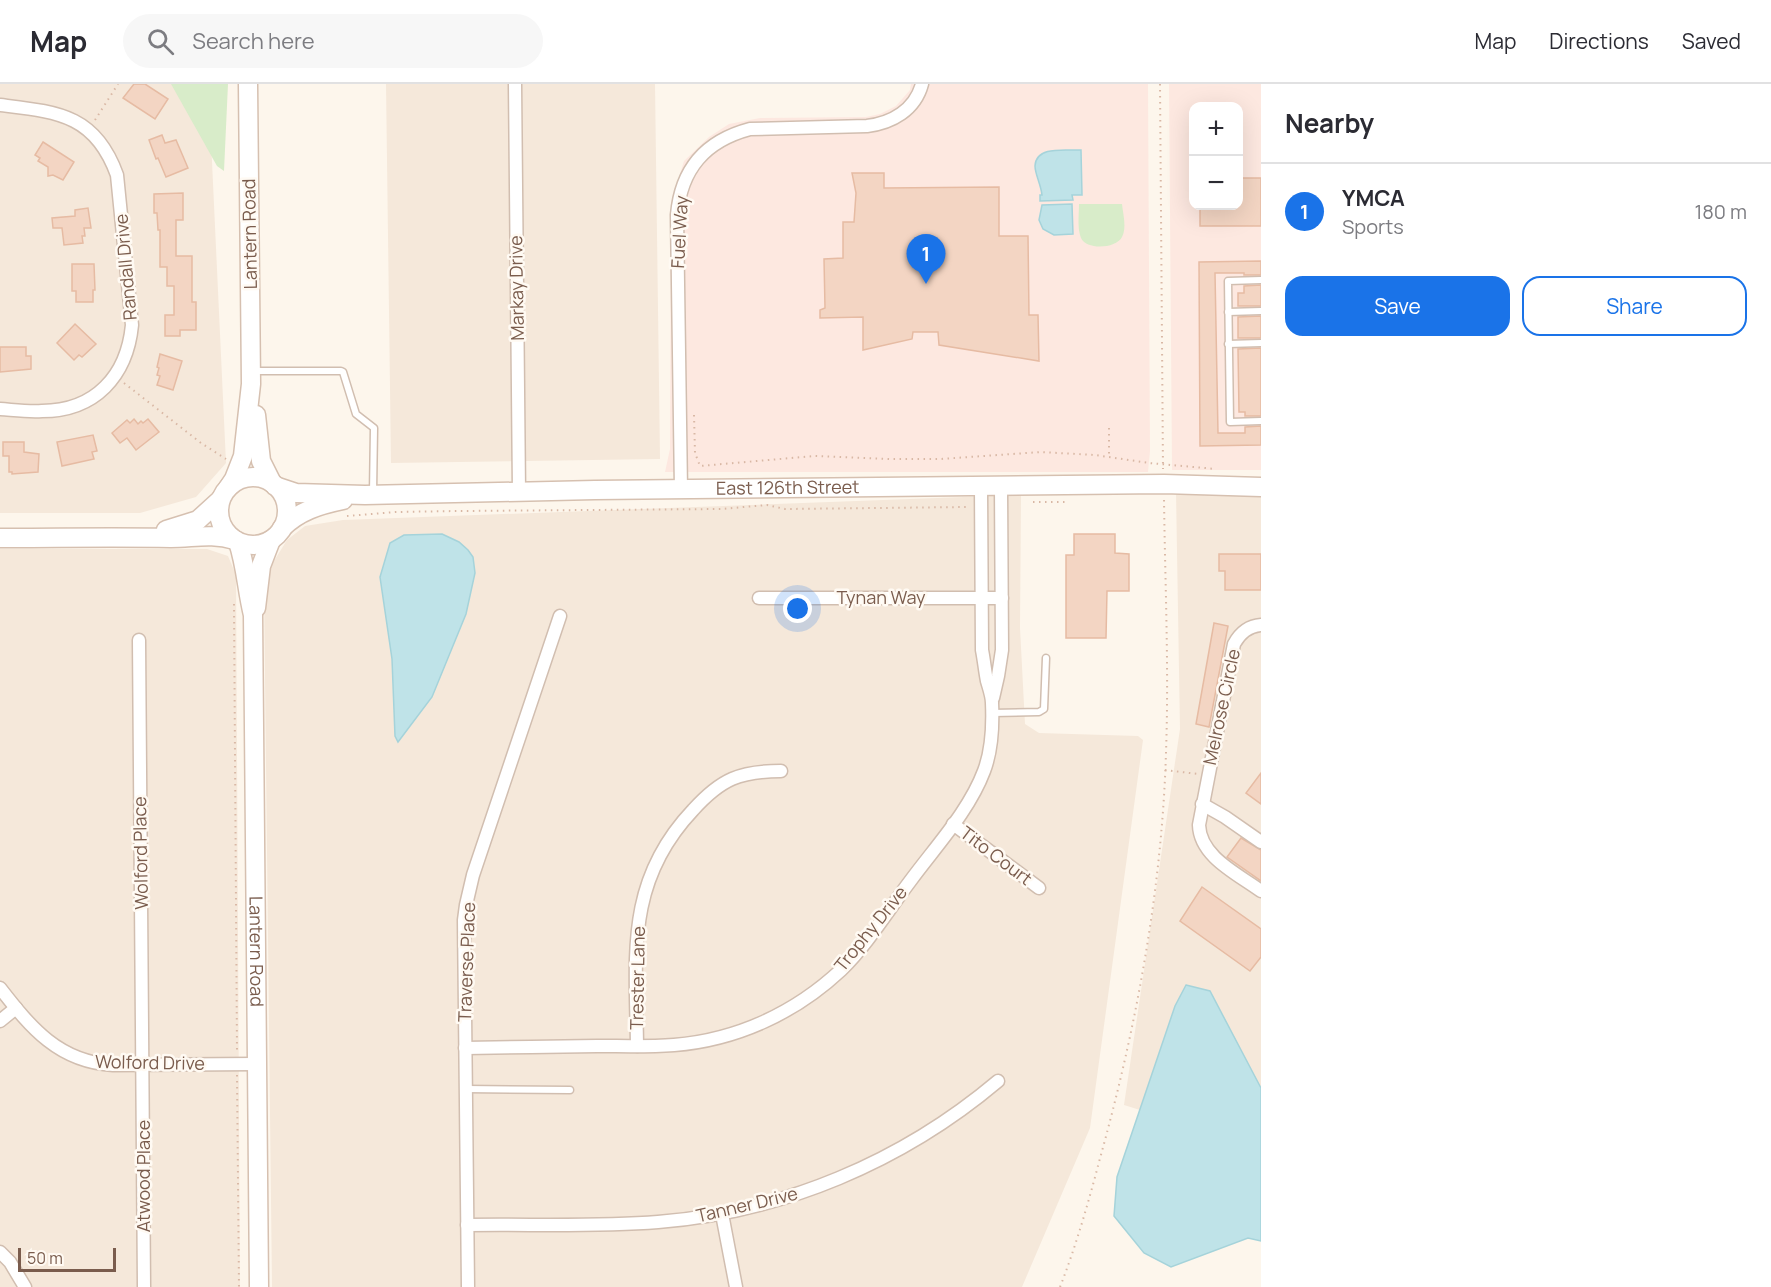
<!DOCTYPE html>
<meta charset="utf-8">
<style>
body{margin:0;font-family:Manrope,sans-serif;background:#f7f7f7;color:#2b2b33}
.controls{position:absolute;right:18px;top:18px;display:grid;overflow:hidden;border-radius:12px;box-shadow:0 6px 24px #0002}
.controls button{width:54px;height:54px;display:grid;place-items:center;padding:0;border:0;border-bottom:2px solid #e1e1e2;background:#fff;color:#2b2b33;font:30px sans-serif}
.scale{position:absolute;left:18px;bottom:15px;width:98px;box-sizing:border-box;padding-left:6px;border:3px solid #7a5c4d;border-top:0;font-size:16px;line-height:21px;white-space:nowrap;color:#7a5c4d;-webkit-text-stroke:4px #fffaf3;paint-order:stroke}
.you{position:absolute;left:798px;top:525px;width:21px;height:21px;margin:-15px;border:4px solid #fff;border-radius:50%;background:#1a73e8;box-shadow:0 0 0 9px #1a73e833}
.badge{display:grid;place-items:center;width:39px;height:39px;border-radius:50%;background:#1a73e8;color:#fff;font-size:20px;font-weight:700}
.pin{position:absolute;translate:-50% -50px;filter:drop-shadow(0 2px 3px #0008)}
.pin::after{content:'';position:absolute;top:32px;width:21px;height:18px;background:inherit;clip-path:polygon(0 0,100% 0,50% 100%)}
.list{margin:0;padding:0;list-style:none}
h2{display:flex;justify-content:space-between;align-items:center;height:78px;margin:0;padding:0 24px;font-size:26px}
h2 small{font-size:20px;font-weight:400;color:#7c7c81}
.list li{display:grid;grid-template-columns:39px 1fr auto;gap:18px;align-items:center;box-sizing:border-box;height:96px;padding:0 24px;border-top:2px solid #e1e1e2}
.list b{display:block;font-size:22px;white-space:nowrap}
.list p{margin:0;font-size:20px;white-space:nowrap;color:#7c7c81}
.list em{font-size:20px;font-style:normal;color:#7c7c81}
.actions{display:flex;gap:12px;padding:18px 24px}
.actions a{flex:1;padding:14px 0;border:2px solid #1a73e8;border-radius:18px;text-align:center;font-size:21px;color:#1a73e8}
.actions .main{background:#1a73e8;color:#fff}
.icon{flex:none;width:33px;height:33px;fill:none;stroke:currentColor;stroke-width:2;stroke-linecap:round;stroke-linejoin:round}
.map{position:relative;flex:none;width:1261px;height:1203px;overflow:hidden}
header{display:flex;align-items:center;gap:36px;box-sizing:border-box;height:84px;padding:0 30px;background:#fff;border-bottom:2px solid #e1e1e2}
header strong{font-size:28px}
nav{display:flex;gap:33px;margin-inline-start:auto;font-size:21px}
.search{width:420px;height:54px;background:#f7f7f7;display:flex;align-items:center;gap:15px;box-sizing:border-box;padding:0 21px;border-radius:33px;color:#7c7c81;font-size:22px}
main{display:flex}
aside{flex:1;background:#fff}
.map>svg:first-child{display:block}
.residential{fill:#f5e8da}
.commercial{fill:#fde8e0;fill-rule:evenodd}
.green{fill:#d8ecc9}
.water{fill:#bfe3e8;stroke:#a5d3da;stroke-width:1.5}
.building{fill:#f3d5c3;stroke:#e6bba3;stroke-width:1.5}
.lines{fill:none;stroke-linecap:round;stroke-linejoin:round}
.lane-casing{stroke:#d1beb0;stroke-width:9}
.street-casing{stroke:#d1beb0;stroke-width:15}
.secondary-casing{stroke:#d6c0b0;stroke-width:21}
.path{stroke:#d9b8a5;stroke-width:2;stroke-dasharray:1.5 4.5;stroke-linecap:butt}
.lane{stroke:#fff;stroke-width:6}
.street{stroke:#fff;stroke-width:12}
.secondary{stroke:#fff;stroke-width:18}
.labels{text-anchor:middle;stroke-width:5;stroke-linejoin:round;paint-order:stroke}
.street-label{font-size:18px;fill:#7a5c4d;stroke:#fffaf3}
</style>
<header>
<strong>Map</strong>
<div class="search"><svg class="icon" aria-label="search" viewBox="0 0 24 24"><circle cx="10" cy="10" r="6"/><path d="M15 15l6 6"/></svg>Search here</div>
<nav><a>Map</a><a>Directions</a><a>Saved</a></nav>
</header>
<main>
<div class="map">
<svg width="1261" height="1203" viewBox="0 0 1261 1203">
<rect width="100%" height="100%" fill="#fdf6ec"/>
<g class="residential">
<polygon points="0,0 205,0 211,56 226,379 196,413 140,429 0,429"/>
<polygon points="386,0 655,0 660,375 391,379"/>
<polygon points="1176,408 1261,408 1261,1092 1213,1049 1124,1021 1180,645"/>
<polygon points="1021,411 1020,544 1025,640 1039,649 1138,652 1143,656 1090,1044 1022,1203 272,1203 264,506 269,485 287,456 305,442 343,436"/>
<polygon points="0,465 207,465 228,472 236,491 240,1203 0,1203"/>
</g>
<g class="commercial">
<polygon points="911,0 1148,0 1150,367 1148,388 665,388 670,365 671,119 684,77 709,53 729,40 760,34 866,33 880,30 896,22 910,6"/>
<path d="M1169 0H1261V386H1172ZM1194 22H1238V122H1194Z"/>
</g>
<g class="green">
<polygon points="171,0 228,0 224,87 217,82"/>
<path d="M1079 120H1122C1123 130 1127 144 1122 153 1116 165 1086 166 1081 154 1077 145 1079 130 1079 120Z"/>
</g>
<g class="water">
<path d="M1081 66 1082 111H1072L1073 116 1040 117V111H1042C1041 101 1035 90 1035 82 1036 61 1067 67 1081 66Z"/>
<polygon points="1072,120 1073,150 1054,151 1043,145 1039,136 1042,121"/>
<polygon points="442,450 459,458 468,466 473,473 475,489 466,530 432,613 398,658 395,652 392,575 380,493 390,459 404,451"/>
<polygon points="1186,901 1210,907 1261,1004 1261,1157 1248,1154 1171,1183 1144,1169 1114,1132 1117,1093 1175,922"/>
</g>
<g class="building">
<polygon points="134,0 145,0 168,15 155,35 123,14"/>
<polygon points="162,51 165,59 176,56 188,84 166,93 158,74 156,75 149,56"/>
<polygon points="43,58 74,78 63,96 53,91 48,92 48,83 38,77 40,74 35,71"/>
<polygon points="852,89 884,89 884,104 999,103 999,152 1028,152 1029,231 1038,231 1039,277 939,261 938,248 913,248 912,255 863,266 863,233 820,234 820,226 825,224 824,175 843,174 843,138 854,138 856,109"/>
<polygon points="1239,94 1261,94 1261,142 1200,142 1200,122 1239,122"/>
<polygon points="183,109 183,136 176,136 176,172 192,172 192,218 196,218 196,246 180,246 180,252 165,252 165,231 174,231 174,202 167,202 167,183 160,183 160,146 158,146 157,129 154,129 154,110"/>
<polygon points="88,124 91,144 84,144 85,152 82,152 83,159 64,161 62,144 53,144 52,134 75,132 75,126"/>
<polygon points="1261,177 1261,191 1244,191 1244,189 1215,189 1218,349 1245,349 1245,343 1261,342 1261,361 1200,362 1199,178"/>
<polygon points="72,180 94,180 95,206 93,206 93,218 76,218 76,207 72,207"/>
<polygon points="1261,201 1261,222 1238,222 1238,209 1244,209 1244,202"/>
<polygon points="1261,232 1261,254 1238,254 1238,233"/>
<polygon points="75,240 96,260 82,273 79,271 74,276 57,259"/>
<polygon points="0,263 26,263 26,272 31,272 31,285 0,288"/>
<polygon points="1261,264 1261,332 1245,332 1245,328 1239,328 1238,265"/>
<polygon points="160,270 182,277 173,306 157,301 160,292 157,291 159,284 157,283"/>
<polygon points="134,335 138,340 141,337 143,339 148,335 159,348 136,366 127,354 120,359 112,349 127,336 130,339"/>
<polygon points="93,351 97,367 92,368 94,375 62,382 57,358"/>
<polygon points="3,358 24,358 24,368 39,370 38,388 12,390 12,388 9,388 9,372 3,372"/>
<polygon points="1074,450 1115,450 1115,469 1129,470 1129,507 1107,507 1106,554 1066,554 1066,471 1074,471"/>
<polygon points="1219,470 1261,470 1261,506 1225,506 1225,487 1219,487"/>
<polygon points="1214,539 1228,542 1209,643 1196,640"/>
<polygon points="1261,689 1261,720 1246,709"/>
<polygon points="1241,754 1261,766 1261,797 1227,773"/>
<polygon points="1202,803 1261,845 1261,873 1250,887 1180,837"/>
</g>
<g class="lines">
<defs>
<g id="lane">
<polyline points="1261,196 1228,197 1230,338 1261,337"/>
<polyline points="1228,228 1261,227"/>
<polyline points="1228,260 1261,259"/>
<polyline points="252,287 341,287 343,288 356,330 374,344 373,409"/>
<polyline points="992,629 1039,628 1044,625 1046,574"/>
<polyline points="466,1005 570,1006"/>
</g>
<g id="street">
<polyline points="515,0 519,408"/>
<path d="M0 21C57 28 95 30 117 91L132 241C127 292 95 327 42 327 28 328 14 326 0 325"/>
<path d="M681 406 677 131C681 85 705 57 750 45L867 42C892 39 915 26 922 0"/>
<polyline points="759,514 1002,514"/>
<path d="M1261 541C1248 542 1240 549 1234 560L1199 741C1200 773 1238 790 1261 807"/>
<polyline points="139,556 144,1203"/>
<polyline points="993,614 998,592 1002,566 1001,403"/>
<polyline points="1202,720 1225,733 1261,758"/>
<polyline points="953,740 1039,804"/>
<path d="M0 904C31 944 59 978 113 981L257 980"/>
<polyline points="0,937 16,924"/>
<path d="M637 962C636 871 625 798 693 726 721 695 740 687 781 687"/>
<path d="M465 964C509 963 553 963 597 962 622 962 648 963 674 961 737 956 795 929 841 886 867 861 889 825 911 796 936 762 969 727 984 687 992 666 993 641 992 619 992 612 989 604 987 597 985 587 984 576 982 566L981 403"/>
<polyline points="722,1130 736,1203"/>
<path d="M467 1141C530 1140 595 1143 658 1138 783 1128 902 1078 998 997"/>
<polyline points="0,1168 10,1178 25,1203"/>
<polyline points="468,1203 464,836 466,821 473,791 560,532"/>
</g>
<g id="secondary">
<polyline points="256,331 261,377 272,399"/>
<circle cx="253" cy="427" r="34"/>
<path id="s1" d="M275 402 296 409 365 411 595 406 1164 400 1261 403"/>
<polyline points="228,404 234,395 243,372 251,300 248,0"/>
<path d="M282 444C299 427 319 421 343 416"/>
<polyline points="166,446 198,436 220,416"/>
<path d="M0 454C57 454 114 453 171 454 194 454 211 449 235 456"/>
<path id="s2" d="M238 458C246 482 247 507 253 531L259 1203"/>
<polyline points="256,524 261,482 271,456"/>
</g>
</defs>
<use href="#lane" class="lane-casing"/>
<use href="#street" class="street-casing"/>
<use href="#secondary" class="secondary-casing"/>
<g class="path">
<polyline points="1160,0 1163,385"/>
<polyline points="95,36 118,0"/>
<polyline points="124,299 201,359 226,375"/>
<polyline points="694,331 695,369 700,382 814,372 890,375 941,375 1041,368 1095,371 1149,379 1216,385"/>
<polyline points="1109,344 1109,373"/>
<polyline points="1033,418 1066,418"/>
<polyline points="347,432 395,428 458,427 721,425 767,421 785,425 968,423"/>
<polyline points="234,520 237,967"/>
<polyline points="1165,686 1198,690"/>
<polyline points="237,991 239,1203"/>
<path d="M1060 1203C1076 1162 1088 1120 1099 1078 1136 945 1162 806 1166 668 1169 583 1165 499 1164 414"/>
</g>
<use href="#lane" class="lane"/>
<use href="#street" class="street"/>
<use href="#secondary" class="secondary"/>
</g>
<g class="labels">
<g class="street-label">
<text transform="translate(680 148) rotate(-87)" y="6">Fuel Way</text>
<text transform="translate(250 150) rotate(-91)" y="6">Lantern Road</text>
<text transform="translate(126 183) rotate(-95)" y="6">Randall Drive</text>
<text transform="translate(517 204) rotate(-91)" y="6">Markay Drive</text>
<text dy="6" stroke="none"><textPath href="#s1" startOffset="514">East 126th Street</textPath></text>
<text x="881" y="520">Tynan Way</text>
<text transform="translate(1222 623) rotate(-78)" y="6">Melrose Circle</text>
<text transform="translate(141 769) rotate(-91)" y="6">Wolford Place</text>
<text transform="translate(996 772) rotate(37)" y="6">Tito Court</text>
<text transform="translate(871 845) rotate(-51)" y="6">Trophy Drive</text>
<text dy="6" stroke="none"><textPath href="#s2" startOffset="411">Lantern Road</textPath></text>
<text transform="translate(467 878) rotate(-88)" y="6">Traverse Place</text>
<text transform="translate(638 894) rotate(-89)" y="6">Trester Lane</text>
<text transform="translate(150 979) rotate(1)" y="6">Wolford Drive</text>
<text transform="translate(144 1092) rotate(-90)" y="6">Atwood Place</text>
<text transform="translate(747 1121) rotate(-13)" y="6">Tanner Drive</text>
</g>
</g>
</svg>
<div class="controls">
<button>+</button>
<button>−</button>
</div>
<div class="scale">50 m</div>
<div class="you"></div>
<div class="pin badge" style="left:926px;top:200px">1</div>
</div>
<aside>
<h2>Nearby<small></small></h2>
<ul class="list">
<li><span class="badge">1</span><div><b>YMCA</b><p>Sports</p></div><em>180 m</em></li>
</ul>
<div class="actions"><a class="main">Save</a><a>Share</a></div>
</aside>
</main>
